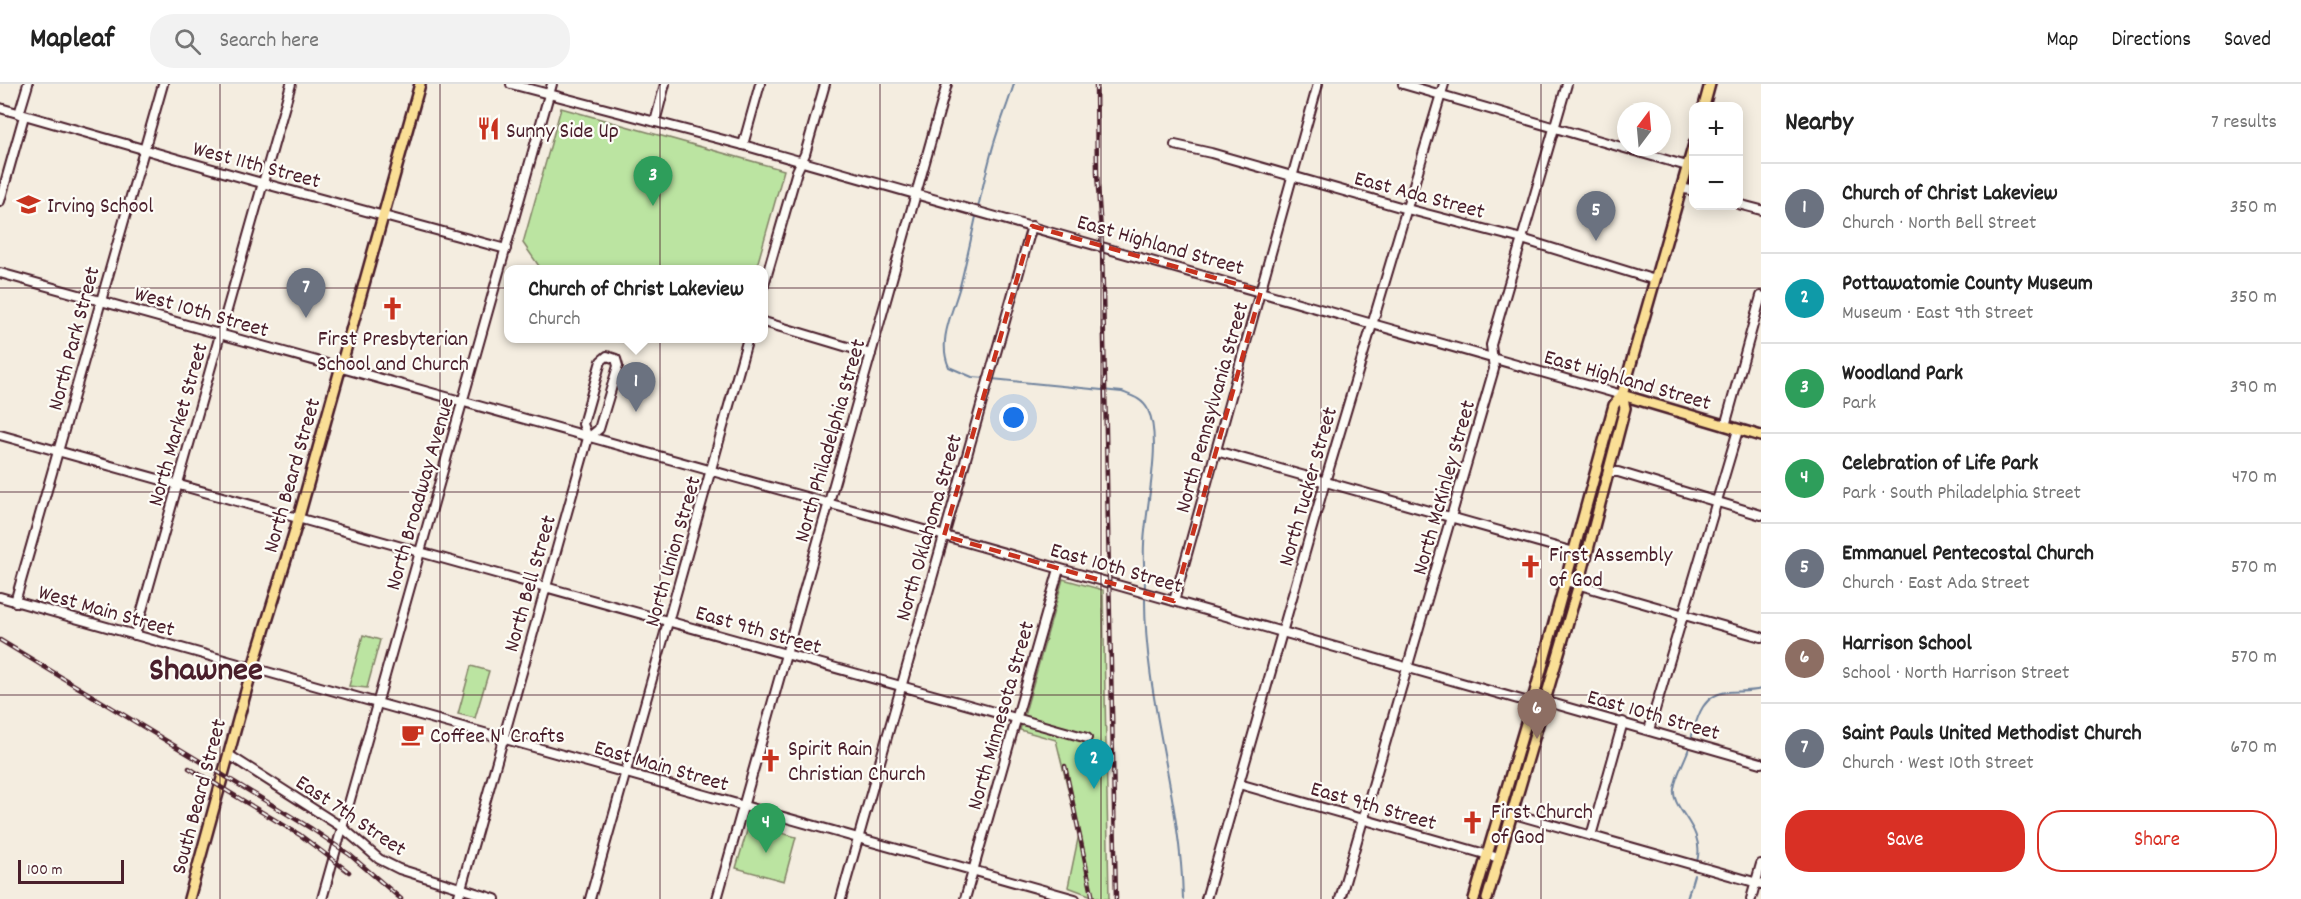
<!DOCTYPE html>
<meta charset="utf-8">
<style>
body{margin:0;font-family:Dekko,sans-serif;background:#f2f2f2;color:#222}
.controls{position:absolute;right:18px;top:18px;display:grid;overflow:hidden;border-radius:12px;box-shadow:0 3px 15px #0003}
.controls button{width:54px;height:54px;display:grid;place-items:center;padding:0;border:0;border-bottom:2px solid #e0e0e0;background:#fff;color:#222;font:30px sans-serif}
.compass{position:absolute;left:1617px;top:18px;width:54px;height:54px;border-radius:50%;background:#fff;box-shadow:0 3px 15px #0003;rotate:16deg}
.scale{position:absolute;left:18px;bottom:15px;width:106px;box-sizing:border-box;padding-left:6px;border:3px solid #4a1f2b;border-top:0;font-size:16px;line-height:21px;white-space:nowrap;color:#4a1f2b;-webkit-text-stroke:4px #fdfcf7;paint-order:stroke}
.you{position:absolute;left:1014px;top:334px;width:21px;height:21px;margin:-15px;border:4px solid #fff;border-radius:50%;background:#1a73e8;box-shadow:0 0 0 9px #1a73e833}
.badge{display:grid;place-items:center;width:39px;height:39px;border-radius:50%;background:#d93025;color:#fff;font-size:20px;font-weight:700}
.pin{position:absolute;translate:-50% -50px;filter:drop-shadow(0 2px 3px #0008)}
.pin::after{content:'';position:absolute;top:32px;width:21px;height:18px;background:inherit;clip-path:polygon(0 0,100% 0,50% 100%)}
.popup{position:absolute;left:504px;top:181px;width:264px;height:78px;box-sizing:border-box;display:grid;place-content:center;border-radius:12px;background:#fff;filter:drop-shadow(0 2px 4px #0005);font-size:20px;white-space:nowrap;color:#767676}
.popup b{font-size:22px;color:#222}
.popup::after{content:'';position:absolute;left:50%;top:100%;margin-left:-12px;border:12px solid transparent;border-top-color:#fff}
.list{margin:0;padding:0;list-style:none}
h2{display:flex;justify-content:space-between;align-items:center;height:78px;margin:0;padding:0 24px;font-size:26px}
h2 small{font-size:20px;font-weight:400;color:#767676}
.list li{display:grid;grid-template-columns:39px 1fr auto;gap:18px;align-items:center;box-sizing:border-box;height:90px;padding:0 24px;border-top:2px solid #e0e0e0}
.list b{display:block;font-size:22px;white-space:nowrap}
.list p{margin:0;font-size:20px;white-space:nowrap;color:#767676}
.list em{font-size:20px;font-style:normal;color:#767676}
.actions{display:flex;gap:12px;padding:18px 24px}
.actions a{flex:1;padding:14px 0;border:2px solid #d93025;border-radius:24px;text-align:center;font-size:21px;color:#d93025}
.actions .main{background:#d93025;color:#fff}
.icon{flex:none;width:33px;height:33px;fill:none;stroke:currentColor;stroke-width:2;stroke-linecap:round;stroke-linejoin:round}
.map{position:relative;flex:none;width:1761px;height:815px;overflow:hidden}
header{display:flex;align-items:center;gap:36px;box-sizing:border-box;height:84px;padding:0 30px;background:#fff;border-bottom:2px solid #e0e0e0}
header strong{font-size:28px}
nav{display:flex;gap:33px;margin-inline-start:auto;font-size:21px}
.search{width:420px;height:54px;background:#f2f2f2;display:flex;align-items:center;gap:15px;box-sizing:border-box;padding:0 21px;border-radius:24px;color:#767676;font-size:22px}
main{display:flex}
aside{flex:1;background:#fff}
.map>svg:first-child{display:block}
.green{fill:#bbe4a1;stroke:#828266;stroke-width:1.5}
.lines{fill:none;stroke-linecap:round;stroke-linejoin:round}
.stream{stroke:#70839d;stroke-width:2}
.minor-casing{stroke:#4a1f2b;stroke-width:12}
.major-casing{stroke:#4a1f2b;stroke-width:14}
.minor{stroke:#fdfcf7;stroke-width:8}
.major{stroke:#fadf96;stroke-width:9}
.rail-casing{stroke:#4a1f2b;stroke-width:4.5}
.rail{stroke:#fdfcf7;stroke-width:2;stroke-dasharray:7;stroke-linecap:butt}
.marked{fill:none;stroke:#c8321e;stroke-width:4.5;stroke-dasharray:12 8;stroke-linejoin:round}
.grid{fill:none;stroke:#4a1f2b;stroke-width:1.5;stroke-opacity:0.55}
.labels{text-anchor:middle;stroke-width:4.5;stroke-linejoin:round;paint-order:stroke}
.poi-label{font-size:22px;fill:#4a1f2b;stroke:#fdfcf7;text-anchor:start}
.street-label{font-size:22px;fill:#4a1f2b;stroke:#fdfcf7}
.town-label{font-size:34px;font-weight:bold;fill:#4a1f2b;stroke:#fdfcf7}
</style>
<header>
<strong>Mapleaf</strong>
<div class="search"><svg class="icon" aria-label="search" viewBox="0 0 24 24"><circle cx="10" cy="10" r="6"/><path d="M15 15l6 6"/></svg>Search here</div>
<nav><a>Map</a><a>Directions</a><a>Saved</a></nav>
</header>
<main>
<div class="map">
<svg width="1761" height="815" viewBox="0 0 1761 815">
<rect width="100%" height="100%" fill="#f4ede0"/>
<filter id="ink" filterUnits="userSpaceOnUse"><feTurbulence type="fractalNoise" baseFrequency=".0167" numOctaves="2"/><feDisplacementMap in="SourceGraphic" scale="12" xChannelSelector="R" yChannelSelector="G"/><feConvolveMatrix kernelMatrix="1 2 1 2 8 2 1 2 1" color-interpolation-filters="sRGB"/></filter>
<g filter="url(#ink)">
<g class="green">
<polygon points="561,24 784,86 756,185 541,185 523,159"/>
<polygon points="1063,495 1103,506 1109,815 1100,815 1068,803 1079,750 1056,656 1020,646"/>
<polygon points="363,551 380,556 367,604 349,602"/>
<polygon points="471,582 489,587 475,634 458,630"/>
<polygon points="749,740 796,753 784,797 736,784"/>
</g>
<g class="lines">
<g class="stream">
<path d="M987 294 972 293 949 283C936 254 956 223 962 194 972 153 980 111 991 70 997 46 1007 23 1014 0"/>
<path d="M992 295 1122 308C1132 312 1143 315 1148 326 1163 355 1145 426 1144 460 1143 475 1145 491 1145 507"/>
<path d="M1145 512C1144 614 1181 713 1183 815"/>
<path d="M1691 655C1697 634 1702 610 1728 608 1739 607 1750 608 1761 605"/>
<path d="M1690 661C1686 675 1676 690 1674 705 1671 726 1706 743 1697 778"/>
<polyline points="1687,815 1694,791"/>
</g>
<defs>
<g id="minor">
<polyline points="511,0 743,61 1622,311"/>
<polyline points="1403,0 1687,82"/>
<polyline points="0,24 251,96 506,165"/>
<polyline points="19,30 28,0"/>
<polyline points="655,38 665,0"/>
<polyline points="743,61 760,0"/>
<polyline points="1175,61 1211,69 1407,125 1522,155 1655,196"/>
<polyline points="1681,104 1694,107"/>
<polyline points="0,117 24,32"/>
<polyline points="1738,120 1761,126"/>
<polyline points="0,189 885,435 1532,619 1555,620 1761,679"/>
<polyline points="764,201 797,87 805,70 825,0"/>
<polyline points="764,238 871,270"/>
<polyline points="1725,342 1761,212"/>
<polyline points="0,351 1087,654"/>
<polyline points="1216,367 1574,468"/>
<polyline points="1608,388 1618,388 1761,431"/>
<polyline points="1566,497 1761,553"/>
<polyline points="0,513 1075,815"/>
<polyline points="1174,517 1318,0"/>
<polyline points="15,518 163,0"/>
<polyline points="135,551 291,0"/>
<polyline points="1649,646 1738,346"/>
<polyline points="229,671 343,744 379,775 399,785 495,815"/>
<polyline points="1239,700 1499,774"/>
<polyline points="1500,726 1761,800"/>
<polyline points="1591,752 1623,638"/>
<polyline points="322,815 552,0"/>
<polyline points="458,815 588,354 599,345 618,282 616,275 607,272 601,277 583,340 588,354"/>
<polyline points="590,815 748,254"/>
<polyline points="717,815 947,0"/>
<polyline points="841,815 1032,142"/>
<polyline points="965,815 1059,485"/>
<polyline points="1206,815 1325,398 1444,0"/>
<polyline points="1340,815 1494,285 1491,261 1567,0"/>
<polyline points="1751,815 1761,780"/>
</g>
<g id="major">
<polyline points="1704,22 1710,0"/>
<polyline points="1622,311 1761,352"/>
<polyline points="189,815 249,596 296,443 420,0"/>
<polyline points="1474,815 1532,619 1614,321 1622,311 1694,60"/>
<polyline points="1487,815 1579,500 1625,324 1622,311"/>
</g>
</defs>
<use href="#minor" class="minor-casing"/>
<use href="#major" class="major-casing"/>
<use href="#minor" class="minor"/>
<use href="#major" class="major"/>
<defs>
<g id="rail">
<polyline points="1096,0 1097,89 1102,162 1116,815"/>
<polyline points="0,556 312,745 350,771 401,815"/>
<polyline points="1065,682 1093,815"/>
<polyline points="189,684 300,751 349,788"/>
</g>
</defs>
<use href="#rail" class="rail-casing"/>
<use href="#rail" class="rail"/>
</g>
</g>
<path class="marked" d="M1032 142 1261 207 1174 517 944 452Z"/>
<path class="grid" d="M220 0V815M440 0V815M660 0V815M880 0V815M1101 0V815M1321 0V815M1541 0V815M0 204H1761M0 408H1761M0 611H1761"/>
<defs>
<symbol id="restaurant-bare" viewBox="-9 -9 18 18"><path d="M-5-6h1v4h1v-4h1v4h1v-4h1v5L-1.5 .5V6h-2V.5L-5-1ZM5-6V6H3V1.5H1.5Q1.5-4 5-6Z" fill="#c8321e" stroke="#fdfcf7" stroke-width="2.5" paint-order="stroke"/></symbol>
<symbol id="school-bare" viewBox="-9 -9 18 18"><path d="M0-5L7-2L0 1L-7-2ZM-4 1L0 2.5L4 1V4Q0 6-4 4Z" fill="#c8321e" stroke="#fdfcf7" stroke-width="2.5" paint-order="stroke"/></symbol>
<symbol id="church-bare" viewBox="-9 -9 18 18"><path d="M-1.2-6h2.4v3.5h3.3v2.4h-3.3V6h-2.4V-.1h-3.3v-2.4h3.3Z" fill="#c8321e" stroke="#fdfcf7" stroke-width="2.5" paint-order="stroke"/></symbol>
<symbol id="cafe-bare" viewBox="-9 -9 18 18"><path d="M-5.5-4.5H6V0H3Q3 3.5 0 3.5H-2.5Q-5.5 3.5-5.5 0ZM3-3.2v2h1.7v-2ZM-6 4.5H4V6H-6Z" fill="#c8321e" stroke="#fdfcf7" stroke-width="2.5" paint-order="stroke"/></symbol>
</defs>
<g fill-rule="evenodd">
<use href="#restaurant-bare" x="472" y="28" width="33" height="33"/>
<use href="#school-bare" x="12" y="104" width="33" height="33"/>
<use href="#church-bare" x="376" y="208" width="33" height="33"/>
<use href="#church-bare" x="1514" y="466" width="33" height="33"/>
<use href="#cafe-bare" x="396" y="634" width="33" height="33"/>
<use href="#church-bare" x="754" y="660" width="33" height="33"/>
<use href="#church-bare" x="1456" y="722" width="33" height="33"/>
</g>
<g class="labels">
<g class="poi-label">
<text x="506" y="53">Sunny Side Up</text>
<text x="47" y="128">Irving School</text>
<text x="393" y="261" text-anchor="middle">First Presbyterian<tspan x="393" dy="25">School and Church</tspan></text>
<text x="1549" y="477">First Assembly<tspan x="1549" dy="25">of God</tspan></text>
<text x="430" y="658">Coffee N' Crafts</text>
<text x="788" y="671">Spirit Rain<tspan x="788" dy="25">Christian Church</tspan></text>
<text x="1491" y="734">First Church<tspan x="1491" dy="25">of God</tspan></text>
</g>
<g class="street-label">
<text transform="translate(257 79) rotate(15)" y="8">West 11th Street</text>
<text transform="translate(1420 109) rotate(15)" y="8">East Ada Street</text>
<text transform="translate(1161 159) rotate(16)" y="8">East Highland Street</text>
<text transform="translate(202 226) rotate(16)" y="8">West 10th Street</text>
<text transform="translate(72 254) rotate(-75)" y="8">North Park Street</text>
<text transform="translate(1628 294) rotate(16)" y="8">East Highland Street</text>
<text transform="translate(1210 323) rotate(-74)" y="8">North Pennsylvania Street</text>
<text transform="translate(176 340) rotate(-74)" y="8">North Market Street</text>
<text transform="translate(828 356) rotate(-74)" y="8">North Philadelphia Street</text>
<text transform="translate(290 391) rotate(-74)" y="8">North Beard Street</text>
<text transform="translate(1306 402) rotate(-74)" y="8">North Tucker Street</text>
<text transform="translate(1442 403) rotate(-74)" y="8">North McKinley Street</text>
<text transform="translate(418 409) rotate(-74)" y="8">North Broadway Avenue</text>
<text transform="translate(927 443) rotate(-74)" y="8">North Oklahoma Street</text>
<text transform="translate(671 467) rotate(-74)" y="8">North Union Street</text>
<text transform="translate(1117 482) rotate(16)" y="8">East 10th Street</text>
<text transform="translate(528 499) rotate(-74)" y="8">North Bell Street</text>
<text transform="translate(107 525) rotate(16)" y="8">West Main Street</text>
<text transform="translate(759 544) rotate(16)" y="8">East 9th Street</text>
<text transform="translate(1654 629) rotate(16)" y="8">East 10th Street</text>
<text transform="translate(999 631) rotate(-74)" y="8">North Minnesota Street</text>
<text transform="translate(662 680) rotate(16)" y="8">East Main Street</text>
<text transform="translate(197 712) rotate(-75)" y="8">South Beard Street</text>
<text transform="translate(1374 720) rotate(16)" y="8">East 9th Street</text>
<text transform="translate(352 730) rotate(34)" y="8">East 7th Street</text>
</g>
<g class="town-label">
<text x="206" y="595">Shawnee</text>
</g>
</g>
</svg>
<div class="controls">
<button>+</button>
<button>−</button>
</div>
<svg class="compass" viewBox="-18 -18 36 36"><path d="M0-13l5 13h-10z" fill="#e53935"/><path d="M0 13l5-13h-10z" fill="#767676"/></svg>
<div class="scale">100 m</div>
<div class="you"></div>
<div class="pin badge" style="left:636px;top:328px;background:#6b7280">1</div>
<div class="popup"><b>Church of Christ Lakeview</b>Church</div>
<div class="pin badge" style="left:1094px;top:705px;background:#0f9aa8">2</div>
<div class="pin badge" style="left:653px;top:122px;background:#2e9e5b">3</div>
<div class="pin badge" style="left:766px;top:769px;background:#2e9e5b">4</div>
<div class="pin badge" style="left:1596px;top:157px;background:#6b7280">5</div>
<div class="pin badge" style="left:1537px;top:655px;background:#8d6e63">6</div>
<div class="pin badge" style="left:306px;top:234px;background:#6b7280">7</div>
</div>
<aside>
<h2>Nearby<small>7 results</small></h2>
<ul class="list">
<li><span class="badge" style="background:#6b7280">1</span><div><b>Church of Christ Lakeview</b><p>Church · North Bell Street</p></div><em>350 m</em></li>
<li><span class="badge" style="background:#0f9aa8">2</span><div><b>Pottawatomie County Museum</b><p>Museum · East 9th Street</p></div><em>350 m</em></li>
<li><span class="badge" style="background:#2e9e5b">3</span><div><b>Woodland Park</b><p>Park</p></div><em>390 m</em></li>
<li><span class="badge" style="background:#2e9e5b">4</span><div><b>Celebration of Life Park</b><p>Park · South Philadelphia Street</p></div><em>470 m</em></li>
<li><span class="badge" style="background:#6b7280">5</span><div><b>Emmanuel Pentecostal Church</b><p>Church · East Ada Street</p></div><em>570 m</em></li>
<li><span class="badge" style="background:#8d6e63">6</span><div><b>Harrison School</b><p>School · North Harrison Street</p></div><em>570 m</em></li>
<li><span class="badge" style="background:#6b7280">7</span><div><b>Saint Pauls United Methodist Church</b><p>Church · West 10th Street</p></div><em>670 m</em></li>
</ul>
<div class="actions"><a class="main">Save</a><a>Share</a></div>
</aside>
</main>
